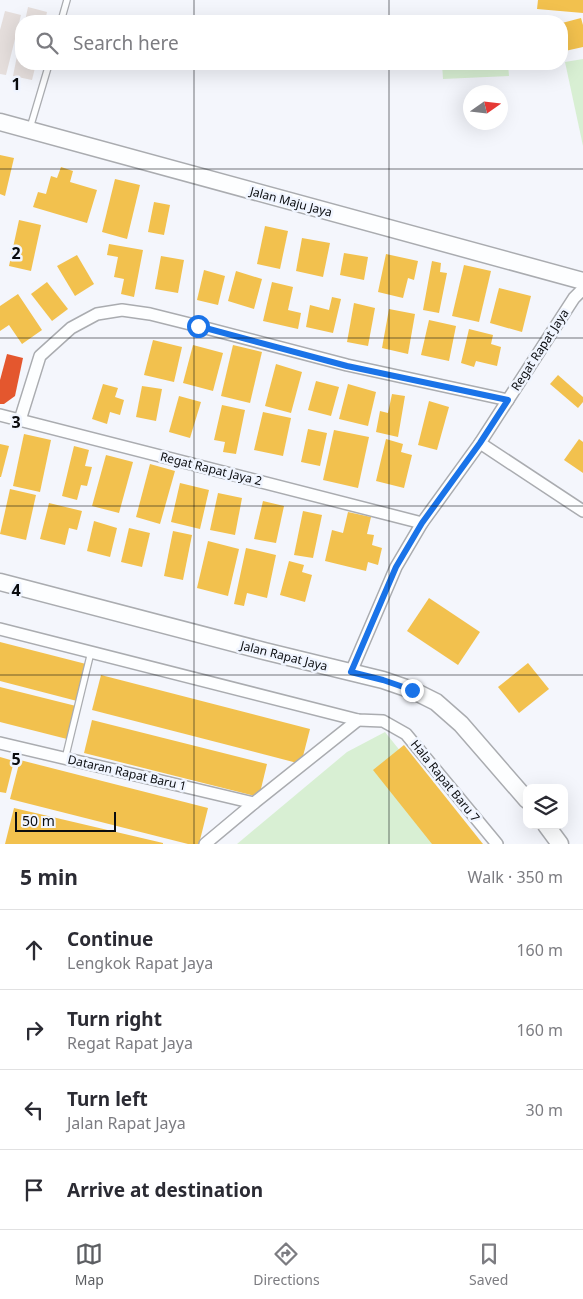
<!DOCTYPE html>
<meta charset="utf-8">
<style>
body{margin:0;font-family:"Noto Sans",sans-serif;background:#f2f2f3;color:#2b2b33}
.controls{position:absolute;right:15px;bottom:15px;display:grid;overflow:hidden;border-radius:10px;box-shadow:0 5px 20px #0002}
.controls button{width:45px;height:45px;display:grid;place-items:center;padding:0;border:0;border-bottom:1px solid #e1e1e2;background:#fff;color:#2b2b33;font:25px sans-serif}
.compass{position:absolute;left:463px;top:85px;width:45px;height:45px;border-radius:50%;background:#fff;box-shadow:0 5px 20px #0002;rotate:76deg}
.scale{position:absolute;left:15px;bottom:12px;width:101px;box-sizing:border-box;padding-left:5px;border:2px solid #0a0c0f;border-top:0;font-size:14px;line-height:18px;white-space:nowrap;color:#0a0c0f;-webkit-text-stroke:4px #f0f5ff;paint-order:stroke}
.stop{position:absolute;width:15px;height:15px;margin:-11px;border:4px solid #1a73e8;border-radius:50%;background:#fff}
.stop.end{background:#1a73e8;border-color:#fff;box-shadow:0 1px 5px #0008}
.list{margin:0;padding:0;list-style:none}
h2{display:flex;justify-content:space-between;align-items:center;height:65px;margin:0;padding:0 20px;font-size:21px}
h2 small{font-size:16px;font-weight:400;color:#7c7c81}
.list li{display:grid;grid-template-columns:32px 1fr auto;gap:15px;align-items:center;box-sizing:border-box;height:80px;padding:0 20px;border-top:1px solid #e1e1e2}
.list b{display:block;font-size:19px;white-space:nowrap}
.list p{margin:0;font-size:16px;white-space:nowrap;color:#7c7c81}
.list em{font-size:16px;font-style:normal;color:#7c7c81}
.icon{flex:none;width:28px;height:28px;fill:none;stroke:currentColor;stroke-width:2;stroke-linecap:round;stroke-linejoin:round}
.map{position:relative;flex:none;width:583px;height:844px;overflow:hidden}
.search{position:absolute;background:#fff;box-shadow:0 5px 20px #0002;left:15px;right:15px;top:15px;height:55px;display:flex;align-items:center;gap:12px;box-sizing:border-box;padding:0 18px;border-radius:20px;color:#7c7c81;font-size:19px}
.sheet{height:385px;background:#fff}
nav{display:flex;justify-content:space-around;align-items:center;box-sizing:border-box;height:70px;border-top:1px solid #e1e1e2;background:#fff;font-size:14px;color:#7c7c81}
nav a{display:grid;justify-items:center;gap:2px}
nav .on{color:#5c5e62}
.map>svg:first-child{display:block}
.green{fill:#d8efd3}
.homes{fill:#f2c14e}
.shops{fill:#e4572e}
.building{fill:#e5dedc}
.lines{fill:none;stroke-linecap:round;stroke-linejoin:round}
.lane-casing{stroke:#aaacb0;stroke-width:8}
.street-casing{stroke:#aaacb0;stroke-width:14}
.secondary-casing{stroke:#aaacb0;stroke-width:19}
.lane{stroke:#fdfeff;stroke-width:5.5}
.street{stroke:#fdfeff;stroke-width:11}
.secondary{stroke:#fdfeff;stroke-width:16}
.route{stroke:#1a73e8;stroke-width:6}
.grid{fill:none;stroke:#0a0c0f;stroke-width:1;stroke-opacity:0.55}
.labels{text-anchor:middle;stroke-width:5;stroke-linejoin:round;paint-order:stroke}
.street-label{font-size:12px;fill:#0a0c0f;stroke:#f0f5ff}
.grid-label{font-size:16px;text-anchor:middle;font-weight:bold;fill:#0a0c0f;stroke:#f0f5ff;stroke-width:5;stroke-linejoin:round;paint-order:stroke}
</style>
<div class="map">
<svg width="583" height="844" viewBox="0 0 583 844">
<rect width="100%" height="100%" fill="#f4f6fc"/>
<g class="green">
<polygon points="583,59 583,146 565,62"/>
<polygon points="442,64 508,64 509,76 443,79"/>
<polygon points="385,732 475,844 237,844 347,752"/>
</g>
<g class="homes">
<polygon points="538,0 583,0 583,13 537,9"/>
<polygon points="581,18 583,25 583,47 565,51 562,40 562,23"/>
<polygon points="0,155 14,158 5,196 0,194"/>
<polygon points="61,167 73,171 70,182 97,190 87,223 33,207 38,192 46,194 51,176 57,178"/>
<polygon points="115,179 140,185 127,239 102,232"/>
<polygon points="154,202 170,205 164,235 148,232"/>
<polygon points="19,220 41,225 31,271 9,266"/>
<polygon points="265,226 288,231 280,269 257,264"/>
<polygon points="302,238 330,243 323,277 296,271"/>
<polygon points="109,244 143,250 134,297 121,294 124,279 114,277 118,257 107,255"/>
<polygon points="344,253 368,257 364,280 340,275"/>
<polygon points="386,254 418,261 414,280 408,278 403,298 378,292"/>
<polygon points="77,255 94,284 75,296 57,266"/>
<polygon points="161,256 184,260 178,293 155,289"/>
<polygon points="432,261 441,263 440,272 447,273 439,313 423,310"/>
<polygon points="464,265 491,271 479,322 452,316"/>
<polygon points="204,270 225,276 218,305 197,300"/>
<polygon points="236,271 262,279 254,309 228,301"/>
<polygon points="47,282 68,309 52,321 31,294"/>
<polygon points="272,282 293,287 288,310 301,313 298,329 263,321"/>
<polygon points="499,288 531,296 522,332 490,323"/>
<polygon points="18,294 42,330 22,344 9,325 0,331 0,306"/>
<polygon points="332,297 341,299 333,333 306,327 310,305 329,310"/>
<polygon points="354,303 375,308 368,346 347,342"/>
<polygon points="389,309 415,314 408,354 382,348"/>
<polygon points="429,320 456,326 449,361 421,355"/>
<polygon points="469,329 493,335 491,344 501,347 497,366 476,361 474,367 461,363"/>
<polygon points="153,340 182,347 174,382 144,375"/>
<polygon points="193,345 223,353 213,391 183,383"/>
<polygon points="233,345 262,352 250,403 221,396"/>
<polygon points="276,364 302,372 291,413 265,406"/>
<polygon points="558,375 583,397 583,402 578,408 550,384"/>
<polygon points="316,381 339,387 331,416 308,410"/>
<polygon points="103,384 118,388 115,397 124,400 120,415 110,412 107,424 92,419"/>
<polygon points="348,384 376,392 368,426 339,419"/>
<polygon points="142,386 162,389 156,421 136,417"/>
<polygon points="392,394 405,396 398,437 376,432 380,411 388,413"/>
<polygon points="179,396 201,402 190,438 169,432"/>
<polygon points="429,401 449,407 437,450 418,445"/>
<polygon points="222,405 245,410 236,454 223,452 225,442 214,440"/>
<polygon points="263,412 291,418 283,456 254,450"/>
<polygon points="308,429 327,433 320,466 301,462"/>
<polygon points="334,430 369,437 358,488 323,480"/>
<polygon points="24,434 51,440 40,492 13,486"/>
<polygon points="386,439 403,444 401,452 412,455 404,488 376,481"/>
<polygon points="579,439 583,442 583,473 564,460"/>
<polygon points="0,444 9,446 1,477 0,477"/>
<polygon points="74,446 89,450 85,466 92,467 87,486 81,485 77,500 62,496"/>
<polygon points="106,455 133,462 119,513 92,506"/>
<polygon points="150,464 175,471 160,524 136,517"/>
<polygon points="180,483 209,490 200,529 171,522"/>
<polygon points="10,489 36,495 26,540 0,534"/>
<polygon points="218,493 242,498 235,535 210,530"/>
<polygon points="263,501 284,506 276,543 254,539"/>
<polygon points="49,503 82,511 77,530 69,528 65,545 40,539"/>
<polygon points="303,511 322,515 313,558 294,555"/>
<polygon points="348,512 371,517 367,534 374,535 372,545 382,548 378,565 368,562 366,571 325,561 332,530 343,533"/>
<polygon points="94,521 117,528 110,557 87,551"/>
<polygon points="129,528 150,533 142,567 121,562"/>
<polygon points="173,531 192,535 183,580 164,576"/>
<polygon points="208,541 239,549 228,596 197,588"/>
<polygon points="246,548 276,555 267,598 247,593 244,606 234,604"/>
<polygon points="289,561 304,565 302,572 312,575 305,602 280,595"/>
<polygon points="429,598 480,632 458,665 407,631"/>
<polygon points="0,642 86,664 77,701 0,681"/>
<polygon points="528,663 549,689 519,713 498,687"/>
<polygon points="101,675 310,729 301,764 92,710"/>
<polygon points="0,687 76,706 67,739 0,722"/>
<polygon points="92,720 267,764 259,797 84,753"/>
<polygon points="404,745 483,844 432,844 373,770"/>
<polygon points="0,757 14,761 6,793 0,792"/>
<polygon points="20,760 208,808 199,844 188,844 10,799"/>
<polygon points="14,808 163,843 163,844 5,844"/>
</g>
<polygon class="shops" points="7,354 23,358 15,396 4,404 0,404 0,380"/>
<g class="building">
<polygon points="28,7 47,12 45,21 25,21"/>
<polygon points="5,11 21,15 6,75 0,74 0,30"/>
<polygon points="20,41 21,64 36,64 32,80 13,76"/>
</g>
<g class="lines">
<defs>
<g id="lane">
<polyline points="61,21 67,0"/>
<polyline points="30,128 49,64"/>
<polyline points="65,759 91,652"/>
</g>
<g id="street">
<polyline points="0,415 422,523"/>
<polyline points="20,420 40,356 71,328 97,314 122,310 150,314 198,326 347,365 508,400"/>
<polyline points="480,443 583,511"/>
<polyline points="0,629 358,720 383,721 406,734 497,844"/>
<polyline points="351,672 396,567 422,523 480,443 574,298 583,289"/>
<polyline points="0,743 254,803"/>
<polyline points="205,844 254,803 358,720"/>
</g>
<g id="secondary">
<polyline points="0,122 583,281"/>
<polyline points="0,582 264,651 383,680 412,690 436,702 461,724 527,800"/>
<polyline points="546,825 560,844"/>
</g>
</defs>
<use href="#lane" class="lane-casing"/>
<use href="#street" class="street-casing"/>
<use href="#secondary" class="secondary-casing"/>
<use href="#lane" class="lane"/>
<use href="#street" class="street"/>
<use href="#secondary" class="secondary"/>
</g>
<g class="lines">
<polyline class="route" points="198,326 347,366 508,400 480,443 422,523 396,567 351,672 383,680 412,690"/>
</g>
<path class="grid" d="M194 0V21M389 0V21M194 64V844M389 64V844M0 169H583M0 338H583M0 506H583M0 675H583"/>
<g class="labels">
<g class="street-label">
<text transform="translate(291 202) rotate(15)" y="4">Jalan Maju Jaya</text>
<text transform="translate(540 350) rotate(-57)" y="4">Regat Rapat Jaya</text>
<text transform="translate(211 469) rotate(14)" y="4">Regat Rapat Jaya 2</text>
<text transform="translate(284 656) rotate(14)" y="4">Jalan Rapat Jaya</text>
<text transform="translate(127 773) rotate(13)" y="4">Dataran Rapat Baru 1</text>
<text transform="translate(445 781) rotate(51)" y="4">Hala Rapat Baru 7</text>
</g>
</g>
<g class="grid-label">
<text x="16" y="90">1</text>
<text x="16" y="259">2</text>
<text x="16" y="428">3</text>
<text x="16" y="596">4</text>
<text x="16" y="765">5</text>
</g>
</svg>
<div class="controls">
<button><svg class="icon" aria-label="layers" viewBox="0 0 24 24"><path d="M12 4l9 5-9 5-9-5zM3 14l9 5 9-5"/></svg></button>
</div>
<svg class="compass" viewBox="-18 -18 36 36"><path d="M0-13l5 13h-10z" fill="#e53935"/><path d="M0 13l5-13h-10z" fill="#7c7c81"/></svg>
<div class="scale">50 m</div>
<div class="stop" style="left:198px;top:326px"></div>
<div class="stop end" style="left:412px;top:690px"></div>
<div class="search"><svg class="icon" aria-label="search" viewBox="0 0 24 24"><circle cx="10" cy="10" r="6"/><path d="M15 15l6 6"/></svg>Search here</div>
</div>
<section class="sheet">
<h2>5 min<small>Walk · 350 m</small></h2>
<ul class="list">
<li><svg class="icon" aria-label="ahead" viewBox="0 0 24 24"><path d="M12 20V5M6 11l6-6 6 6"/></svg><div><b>Continue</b><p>Lengkok Rapat Jaya</p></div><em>160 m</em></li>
<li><svg class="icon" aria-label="right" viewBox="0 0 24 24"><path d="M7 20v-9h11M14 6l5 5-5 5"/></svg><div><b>Turn right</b><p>Regat Rapat Jaya</p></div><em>160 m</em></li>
<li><svg class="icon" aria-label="left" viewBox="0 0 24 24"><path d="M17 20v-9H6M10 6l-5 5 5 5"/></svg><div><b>Turn left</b><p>Jalan Rapat Jaya</p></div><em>30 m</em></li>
<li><svg class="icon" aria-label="arrive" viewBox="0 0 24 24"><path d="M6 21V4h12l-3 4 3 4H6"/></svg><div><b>Arrive at destination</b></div></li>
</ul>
</section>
<nav>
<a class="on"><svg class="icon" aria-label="map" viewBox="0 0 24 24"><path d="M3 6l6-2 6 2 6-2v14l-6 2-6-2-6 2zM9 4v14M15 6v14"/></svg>Map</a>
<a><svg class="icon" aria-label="directions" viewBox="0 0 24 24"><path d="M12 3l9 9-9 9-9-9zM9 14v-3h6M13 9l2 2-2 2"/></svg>Directions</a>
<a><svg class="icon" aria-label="saved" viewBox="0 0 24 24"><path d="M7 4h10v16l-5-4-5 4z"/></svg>Saved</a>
</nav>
